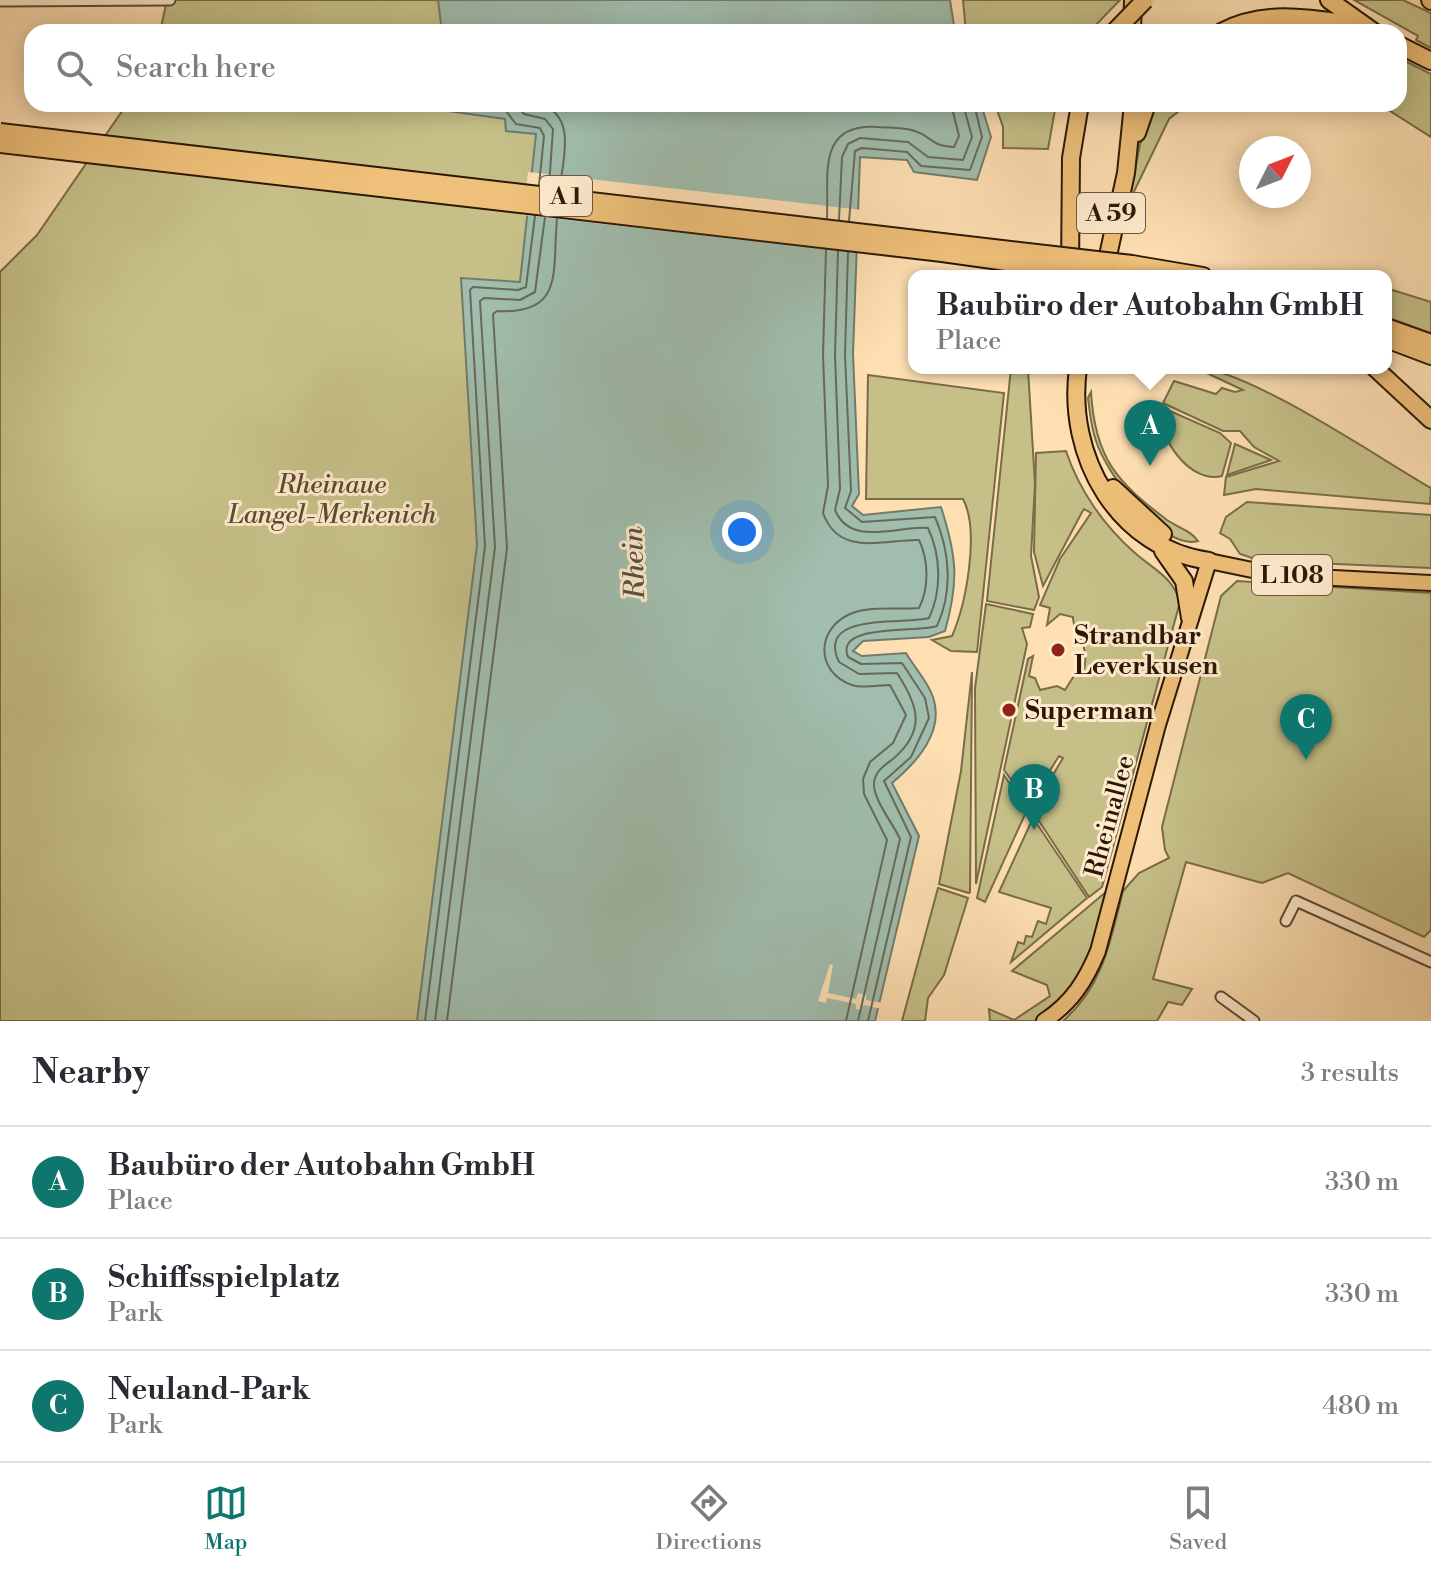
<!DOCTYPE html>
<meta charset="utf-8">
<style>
body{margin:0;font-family:"Libre Bodoni",serif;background:#f2f2f3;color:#2b2b33}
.compass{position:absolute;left:1239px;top:136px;width:72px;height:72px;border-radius:50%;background:#fff;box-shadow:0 4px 20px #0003;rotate:48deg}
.you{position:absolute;left:742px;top:532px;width:28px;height:28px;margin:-20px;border:6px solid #fff;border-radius:50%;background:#1a73e8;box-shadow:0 0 0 12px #1a73e833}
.badge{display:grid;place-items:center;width:52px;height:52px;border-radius:50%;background:#0f766e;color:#fff;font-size:26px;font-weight:700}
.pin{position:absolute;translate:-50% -66px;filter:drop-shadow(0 2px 4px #0008)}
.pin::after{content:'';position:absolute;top:42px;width:28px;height:24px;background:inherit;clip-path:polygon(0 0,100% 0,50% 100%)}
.popup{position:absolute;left:908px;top:270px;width:484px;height:104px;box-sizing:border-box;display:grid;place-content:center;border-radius:16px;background:#fff;filter:drop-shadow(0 2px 6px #0005);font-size:26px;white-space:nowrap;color:#7c7c81}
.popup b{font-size:30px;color:#2b2b33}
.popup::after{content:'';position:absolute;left:50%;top:100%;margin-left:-16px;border:16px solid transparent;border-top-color:#fff}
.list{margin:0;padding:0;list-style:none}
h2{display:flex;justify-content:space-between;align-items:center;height:104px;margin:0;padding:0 32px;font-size:34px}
h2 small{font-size:26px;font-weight:400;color:#7c7c81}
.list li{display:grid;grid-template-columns:52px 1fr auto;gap:24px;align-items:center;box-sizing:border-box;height:112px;padding:0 32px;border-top:2px solid #e1e1e2}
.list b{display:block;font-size:30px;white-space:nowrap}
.list p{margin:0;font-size:26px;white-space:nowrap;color:#7c7c81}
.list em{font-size:26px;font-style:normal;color:#7c7c81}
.icon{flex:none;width:44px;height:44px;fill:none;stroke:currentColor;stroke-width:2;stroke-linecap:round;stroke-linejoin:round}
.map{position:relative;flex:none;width:1431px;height:1021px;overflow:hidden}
.search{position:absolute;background:#fff;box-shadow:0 4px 20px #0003;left:24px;right:24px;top:24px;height:88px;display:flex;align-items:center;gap:20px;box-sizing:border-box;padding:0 28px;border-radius:24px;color:#7c7c81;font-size:30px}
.sheet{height:440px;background:#fff}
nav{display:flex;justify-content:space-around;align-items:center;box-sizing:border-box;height:112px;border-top:2px solid #e1e1e2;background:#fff;font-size:22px;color:#7c7c81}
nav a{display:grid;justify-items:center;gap:4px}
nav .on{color:#0f766e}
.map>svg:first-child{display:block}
.green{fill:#c6c088;stroke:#796c48;stroke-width:2}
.water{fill:#a0bdad;stroke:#727b6b;stroke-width:2}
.pier{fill:#fedfb2}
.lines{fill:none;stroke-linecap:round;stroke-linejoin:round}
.shore{stroke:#666a5a;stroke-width:2}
.minor-casing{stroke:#604932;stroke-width:13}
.primary-casing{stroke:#2c1707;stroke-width:18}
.motorway-casing{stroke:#2c1707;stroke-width:20}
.minor{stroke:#feeacd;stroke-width:9}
.primary{stroke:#efc079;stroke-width:14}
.motorway{stroke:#efc079;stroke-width:16}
.motorway-bridge-casing{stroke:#2c1707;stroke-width:20;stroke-linecap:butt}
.motorway-bridge{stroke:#efc079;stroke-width:16}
.poi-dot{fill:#8f2418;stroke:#feeacd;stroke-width:3}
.labels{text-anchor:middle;stroke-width:6;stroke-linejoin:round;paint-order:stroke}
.shield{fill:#feeacd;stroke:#6b5642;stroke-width:2}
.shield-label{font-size:24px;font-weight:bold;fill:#2c1707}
.park-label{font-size:26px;font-style:italic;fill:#5a4a2e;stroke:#feeacd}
.poi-label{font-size:26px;font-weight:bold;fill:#2c1707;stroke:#feeacd;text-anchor:start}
.street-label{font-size:26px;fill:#2c1707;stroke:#feeacd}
.water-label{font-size:28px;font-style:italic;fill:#555141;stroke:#feeacd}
</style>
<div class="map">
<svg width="1431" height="1021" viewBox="0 0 1431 1021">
<rect width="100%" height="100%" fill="#fedfb2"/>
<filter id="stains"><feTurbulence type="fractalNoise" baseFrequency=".0025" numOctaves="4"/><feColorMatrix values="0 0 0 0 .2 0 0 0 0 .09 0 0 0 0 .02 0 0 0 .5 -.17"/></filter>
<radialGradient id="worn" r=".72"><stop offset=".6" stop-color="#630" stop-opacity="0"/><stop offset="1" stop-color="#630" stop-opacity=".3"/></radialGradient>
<g class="green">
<polygon points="167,0 648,0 651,32 160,32"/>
<polygon points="963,0 1120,0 1089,32 966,32"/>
<polygon points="1354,0 1403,0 1431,13 1431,48 1416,40 1418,36"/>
<polygon points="1268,23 1302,23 1341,32 1238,32"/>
<polygon points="1399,58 1431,74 1431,137 1379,104 1399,104"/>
<polygon points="127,104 656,104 621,1021 0,1021 0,272 37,235"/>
<polygon points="995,104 1056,104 1048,149 1003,148 1003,127"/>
<polygon points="1157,104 1188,104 1169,119 1129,202 1140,144"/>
<polygon points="1386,288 1431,302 1431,333 1386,317"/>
<polygon points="1011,368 1028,369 1035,484 1031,556 1039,597 1034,610 987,601"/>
<path d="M1196 368C1247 368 1380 459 1431 488L1430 504 1256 489 1224 495 1226 477 1279 461 1254 447 1240 431H1223L1163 403 1174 381 1216 394 1222 388 1235 392 1243 390Z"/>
<path d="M868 375 1004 393 977 652 951 651 932 640 952 636C966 604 980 531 963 499H866Z"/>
<path d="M1091 392C1095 459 1117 482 1167 520 1177 527 1192 531 1198 541 1161 551 1106 472 1096 441 1091 427 1090 413 1088 398Z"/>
<path d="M1161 407 1220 433 1231 443 1222 476C1189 484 1157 437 1161 407Z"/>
<polygon points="1235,444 1271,460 1227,475"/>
<path d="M1066 451C1079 490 1104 526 1135 553 1153 569 1173 577 1180 602L1102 887 1089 897 1035 815 1041 802 1038 800 1063 758 1059 756 1029 804 1004 770 1028 659 1033 656 1029 676 1035 678 1040 690 1057 686 1065 690 1074 676 1083 674C1092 643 1072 632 1073 617L1060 614 1047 625 1050 608 1040 605 1060 559 1091 513 1084 509 1081 514 1043 586 1034 552 1036 453Z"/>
<polygon points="1247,502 1431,515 1431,568 1261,561 1240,554 1230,539 1220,533 1226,517"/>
<path d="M1237 581 1431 593V930L1424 937 1288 873 1262 883 1186 862 1153 979 1192 989 1182 1005 1168 1002 1157 1021H1063C1103 987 1111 939 1123 891L1139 873 1169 858 1165 850 1162 827 1221 596Z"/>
<polygon points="986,604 1033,614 1030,627 1022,628 1027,644 976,884 975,688"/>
<polygon points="972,672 970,892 969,893 939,884 961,771"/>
<polygon points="1004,775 1027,810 985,902 977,898"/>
<polygon points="1033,818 1087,898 1011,962 1018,942 1024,944 1026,936 1032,937 1038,921 1046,924 1051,908 999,892"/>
<polygon points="938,888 968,898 944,975 928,998 925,1021 902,1021"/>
<polygon points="1107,891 1098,936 1084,971 1050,1012 1036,1021 990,1021 989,1009 1014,1020 1050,996 1047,985 1012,971"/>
</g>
<g class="water">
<polygon points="438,0 950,0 955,32 442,32"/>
<path d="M447 104H981L991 137 977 180 914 172 907 160 860 157 853 354 859 494 852 506 863 515 941 507C957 557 959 581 945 631L929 637 863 641 853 651 862 656 906 653C914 667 928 682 933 697 945 732 916 763 892 783L919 836 875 1021H417L477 545 461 278 520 282 536 134 506 131 505 119 447 111Z"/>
</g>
<g class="pier">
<polygon points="528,172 862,210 860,253 523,215"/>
<polygon points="830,964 833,965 828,993 856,999 858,993 866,995 866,1000 884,1003 882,1009 863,1005 861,1010 856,1009 856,1004 827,998 826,1003 818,1001"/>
</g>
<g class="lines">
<g class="shore">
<polyline points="456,104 506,111 516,124 540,128 544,136 539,185"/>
<polyline points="515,104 524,114 545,119 553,129 549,186"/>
<path d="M540 104C577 116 563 158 560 187"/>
<path d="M827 218C829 175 816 123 878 127 890 128 904 127 915 131 934 137 929 146 954 147L959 136 951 104"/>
<polyline points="839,220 842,157 848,144 860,138 908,142 928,157 963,160 972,137 963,104"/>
<polyline points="849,221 855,151 862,148 907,152 921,166 970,170 982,137 974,104"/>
<path d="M826 250 823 355 828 486 823 513C839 558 885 539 919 540 929 561 929 588 919 608 898 610 870 605 850 614 816 629 815 672 852 685 864 689 878 685 890 685L906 715 893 743 870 762 863 779 864 794 887 840 846 1021"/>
<path d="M838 251 835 355 840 489 835 510C851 548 898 525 928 528 941 556 942 590 929 618 906 625 815 611 839 662L859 674 897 673C918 705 927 730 893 759 885 765 875 771 874 783 873 800 893 823 900 839L858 1021"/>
<path d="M848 252 845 355 851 491 845 508 862 522 935 517C950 552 953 591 937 626 918 633 834 623 848 657L861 664 902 663 925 698 929 718 911 757 884 781 911 837 868 1021"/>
<polyline points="425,1021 485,546 470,290 473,287 518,290 526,287 535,216"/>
<polyline points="435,1021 495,547 480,301 484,298 520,300 535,292 545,217"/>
<path d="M447 1021 507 548 493 314 497 311C565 315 552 271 557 219"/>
</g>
<defs>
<g id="minor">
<polyline points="0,1 170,0"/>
<polyline points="1286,921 1296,901 1431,962"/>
<polyline points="1221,997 1254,1021"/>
</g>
<path id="primary" d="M1044 1021C1072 1003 1086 980 1098 951L1158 725 1209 561 1276 575 1431 583"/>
<g id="motorway">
<polyline points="1329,0 1374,32"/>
<polyline points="1430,0 1431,1"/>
<polyline points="1132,32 1133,0"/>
<path d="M1221 32C1267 8 1314 19 1363 26"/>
<polyline points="1399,45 1431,61"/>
<polyline points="1137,133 1147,104"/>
<polyline points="1132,264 1203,276"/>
<polyline points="1070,270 1071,158 1080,104"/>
<polyline points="1104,274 1126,173 1133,104"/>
<polyline points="1386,327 1431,343"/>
<polyline points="1386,339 1431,356"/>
<path d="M1078 368C1066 456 1117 548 1209 561"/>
<polyline points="1375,368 1431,420"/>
<polyline points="1113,488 1163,534"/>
<polyline points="1163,551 1184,581 1190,618"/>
</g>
</defs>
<use href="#minor" class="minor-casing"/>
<use href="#primary" class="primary-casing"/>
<use href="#motorway" class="motorway-casing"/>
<use href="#minor" class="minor"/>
<use href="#primary" class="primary"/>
<use href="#motorway" class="motorway"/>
<defs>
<g id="motorway-bridge">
<polyline points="1114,32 1145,0"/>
<polyline points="0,132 1132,264"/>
<polyline points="0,144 942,253 1107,276"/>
</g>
</defs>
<use href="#motorway-bridge" class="motorway-bridge-casing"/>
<use href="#motorway-bridge" class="motorway-bridge"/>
</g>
<g class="poi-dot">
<circle cx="1058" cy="650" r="8"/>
<circle cx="1009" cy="710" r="8"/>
</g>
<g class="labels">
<g class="shield">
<rect x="540" y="176" width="52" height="40" rx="6"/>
<rect x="1077" y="193" width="68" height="40" rx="6"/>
<rect x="1252" y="555" width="80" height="40" rx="6"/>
</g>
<g class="shield-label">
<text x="566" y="204">A 1</text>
<text x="1111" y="221">A 59</text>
<text x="1292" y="583">L 108</text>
</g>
<g class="park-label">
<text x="332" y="493">Rheinaue<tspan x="332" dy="30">Langel-Merkenich</tspan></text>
</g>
<g class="poi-label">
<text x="1074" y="644">Strandbar<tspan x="1074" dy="30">Leverkusen</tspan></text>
<text x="1025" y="719">Superman</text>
</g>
<g class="street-label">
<text transform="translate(1109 816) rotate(-75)" y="9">Rheinallee</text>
</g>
<g class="water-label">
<text transform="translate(633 563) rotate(-92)" y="10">Rhein</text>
</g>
</g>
<rect width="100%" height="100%" filter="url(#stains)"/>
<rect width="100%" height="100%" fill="url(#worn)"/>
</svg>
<svg class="compass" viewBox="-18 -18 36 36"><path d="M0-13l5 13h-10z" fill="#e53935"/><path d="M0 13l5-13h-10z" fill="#7c7c81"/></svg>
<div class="you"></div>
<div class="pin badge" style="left:1150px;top:466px">A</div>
<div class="popup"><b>Baubüro der Autobahn GmbH</b>Place</div>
<div class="pin badge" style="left:1034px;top:830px">B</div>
<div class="pin badge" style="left:1306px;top:760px">C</div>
<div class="search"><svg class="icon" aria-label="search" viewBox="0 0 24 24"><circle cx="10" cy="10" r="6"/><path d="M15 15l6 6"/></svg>Search here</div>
</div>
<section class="sheet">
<h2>Nearby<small>3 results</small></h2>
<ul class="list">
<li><span class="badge">A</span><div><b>Baubüro der Autobahn GmbH</b><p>Place</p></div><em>330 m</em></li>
<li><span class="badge">B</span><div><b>Schiffsspielplatz</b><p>Park</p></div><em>330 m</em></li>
<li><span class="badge">C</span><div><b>Neuland-Park</b><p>Park</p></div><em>480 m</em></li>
</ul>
</section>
<nav>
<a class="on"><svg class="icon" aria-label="map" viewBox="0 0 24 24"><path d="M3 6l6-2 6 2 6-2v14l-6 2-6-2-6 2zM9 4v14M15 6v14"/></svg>Map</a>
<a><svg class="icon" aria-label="directions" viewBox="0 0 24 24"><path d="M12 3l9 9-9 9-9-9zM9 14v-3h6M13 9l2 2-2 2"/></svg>Directions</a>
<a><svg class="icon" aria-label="saved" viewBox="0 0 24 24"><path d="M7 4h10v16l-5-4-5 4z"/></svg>Saved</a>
</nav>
